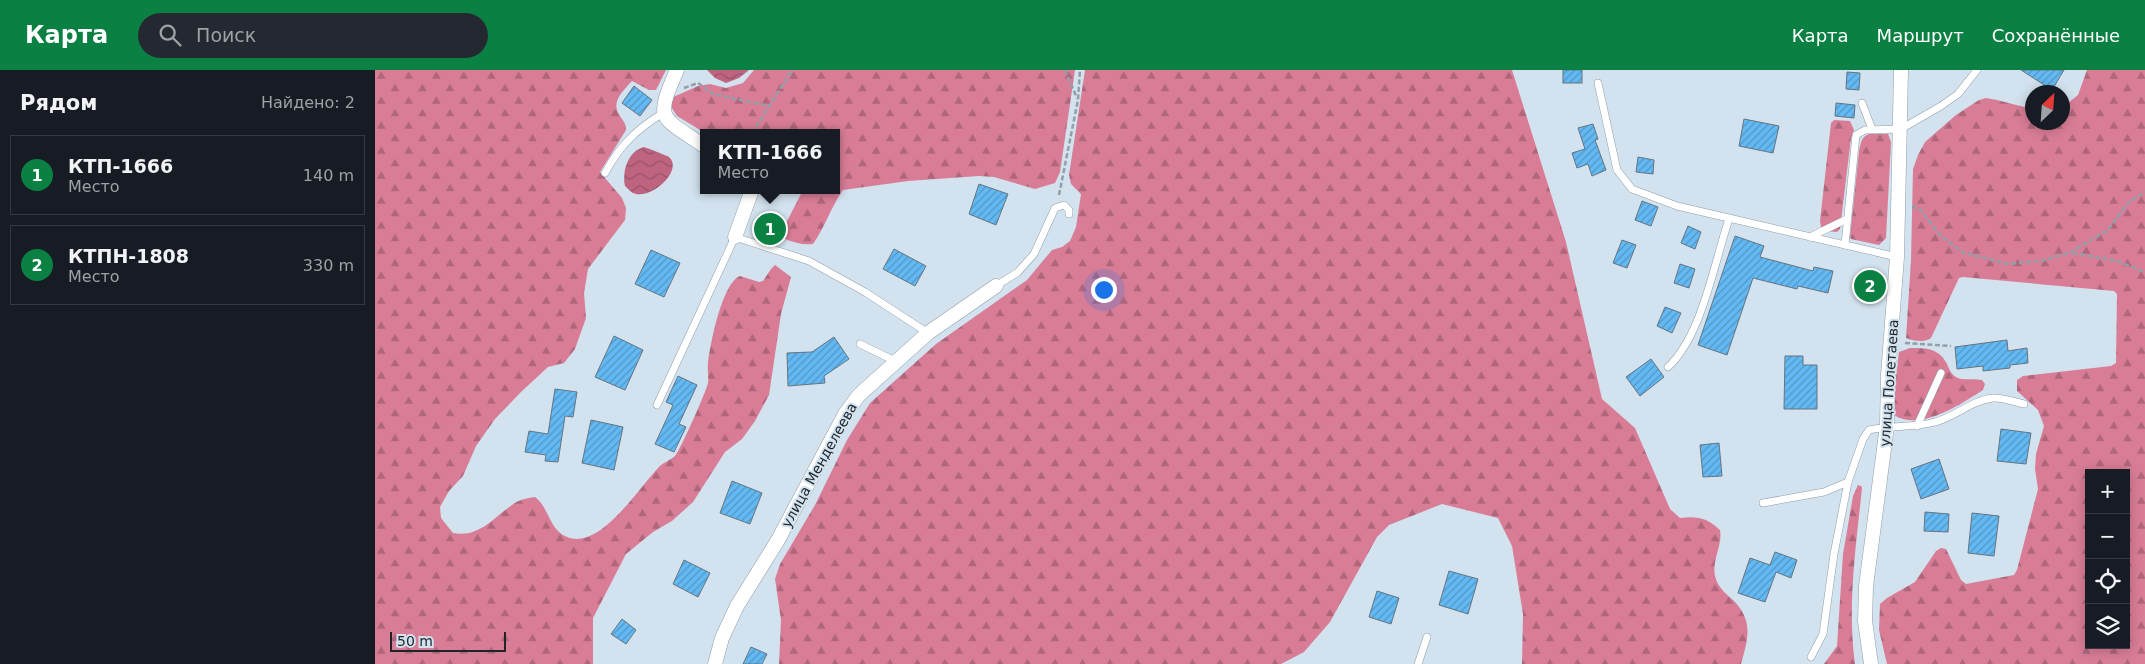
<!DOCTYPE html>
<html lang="ru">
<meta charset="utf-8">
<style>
body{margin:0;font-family:"DejaVu Sans",sans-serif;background:#242831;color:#f1f3f6}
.controls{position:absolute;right:15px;bottom:15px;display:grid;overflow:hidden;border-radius:0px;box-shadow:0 2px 12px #0003}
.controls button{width:45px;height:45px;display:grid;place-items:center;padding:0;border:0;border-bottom:1px solid #363941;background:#171b24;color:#f1f3f6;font:25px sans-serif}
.compass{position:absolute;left:1650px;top:15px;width:45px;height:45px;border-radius:50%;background:#171b24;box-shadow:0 2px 12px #0003;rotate:25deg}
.scale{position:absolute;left:15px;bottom:12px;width:116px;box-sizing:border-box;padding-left:5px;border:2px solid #1e2428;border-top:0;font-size:14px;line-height:18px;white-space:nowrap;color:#1e2428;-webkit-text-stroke:4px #d2e2ee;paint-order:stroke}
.you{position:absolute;left:728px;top:219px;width:18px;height:18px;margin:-12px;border:4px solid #fff;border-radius:50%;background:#1a73e8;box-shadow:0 0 0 8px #1a73e833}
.badge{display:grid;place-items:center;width:32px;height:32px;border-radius:50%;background:#0b8043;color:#fff;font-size:16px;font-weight:700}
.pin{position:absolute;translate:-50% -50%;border:2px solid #fff;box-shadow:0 1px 5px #0006}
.popup{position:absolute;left:325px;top:59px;width:140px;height:65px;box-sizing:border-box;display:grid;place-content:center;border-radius:0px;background:#171b24;filter:drop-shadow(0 1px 4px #0005);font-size:16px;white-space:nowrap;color:#9ea1a6}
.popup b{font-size:19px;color:#f1f3f6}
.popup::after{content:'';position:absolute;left:50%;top:100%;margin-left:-10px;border:10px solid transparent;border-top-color:#171b24}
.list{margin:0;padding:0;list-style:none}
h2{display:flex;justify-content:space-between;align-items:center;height:65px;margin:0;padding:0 20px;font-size:21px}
h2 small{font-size:16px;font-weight:400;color:#9ea1a6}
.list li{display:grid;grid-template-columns:32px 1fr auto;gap:15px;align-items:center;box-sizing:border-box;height:80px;margin:0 10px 10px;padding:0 10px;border:1px solid #363941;border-radius:0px}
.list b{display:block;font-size:19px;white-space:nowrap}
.list p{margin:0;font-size:16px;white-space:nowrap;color:#9ea1a6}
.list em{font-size:16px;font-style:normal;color:#9ea1a6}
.icon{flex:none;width:28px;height:28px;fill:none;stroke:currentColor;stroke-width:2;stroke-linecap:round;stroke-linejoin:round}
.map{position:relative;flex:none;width:1770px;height:594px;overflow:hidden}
header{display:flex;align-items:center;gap:30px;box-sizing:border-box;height:70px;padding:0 25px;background:#0b8043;color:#fff}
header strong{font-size:24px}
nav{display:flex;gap:28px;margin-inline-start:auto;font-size:18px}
.search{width:350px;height:45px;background:#242831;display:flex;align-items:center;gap:12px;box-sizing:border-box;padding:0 18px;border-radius:28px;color:#9ea1a6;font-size:19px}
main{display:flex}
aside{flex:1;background:#171b24}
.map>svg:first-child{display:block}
.forest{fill:url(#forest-firs);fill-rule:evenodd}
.water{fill:url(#water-waves)}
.building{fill:url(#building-hatch);stroke:#65747f}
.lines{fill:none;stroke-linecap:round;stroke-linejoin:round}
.lane-casing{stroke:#8f9eaa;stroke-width:8}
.street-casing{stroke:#8f9eaa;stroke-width:15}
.path{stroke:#939fa8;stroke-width:2.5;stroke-dasharray:5 2.5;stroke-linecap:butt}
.lane{stroke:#fff;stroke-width:7}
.street{stroke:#fff;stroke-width:14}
.labels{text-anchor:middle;stroke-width:4;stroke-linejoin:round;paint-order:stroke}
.street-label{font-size:14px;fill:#1e2428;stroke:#d2e2ee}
</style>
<header>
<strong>Карта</strong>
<div class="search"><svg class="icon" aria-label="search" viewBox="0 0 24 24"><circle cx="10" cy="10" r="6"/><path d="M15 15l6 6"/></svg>Поиск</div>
<nav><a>Карта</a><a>Маршрут</a><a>Сохранённые</a></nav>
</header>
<main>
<aside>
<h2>Рядом<small>Найдено: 2</small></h2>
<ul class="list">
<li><span class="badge">1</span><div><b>КТП-1666</b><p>Место</p></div><em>140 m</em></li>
<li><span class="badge">2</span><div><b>КТПН-1808</b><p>Место</p></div><em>330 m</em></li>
</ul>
</aside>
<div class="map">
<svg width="1770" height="594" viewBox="0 0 1770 594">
<defs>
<pattern id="forest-firs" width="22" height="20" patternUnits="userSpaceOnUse" patternTransform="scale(1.25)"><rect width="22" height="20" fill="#d97d97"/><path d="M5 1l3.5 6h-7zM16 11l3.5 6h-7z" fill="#af667b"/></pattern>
<pattern id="water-waves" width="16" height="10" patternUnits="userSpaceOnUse" patternTransform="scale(1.25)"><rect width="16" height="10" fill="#be647f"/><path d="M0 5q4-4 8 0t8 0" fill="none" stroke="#9a5268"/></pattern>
<pattern id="building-hatch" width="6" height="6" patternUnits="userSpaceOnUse" patternTransform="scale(1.25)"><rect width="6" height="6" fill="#63b9f3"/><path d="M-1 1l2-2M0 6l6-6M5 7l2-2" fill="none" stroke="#5196c5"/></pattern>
</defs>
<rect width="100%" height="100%" fill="#d2e2ee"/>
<g class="forest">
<path d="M0 0H291L281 20H274L257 11C248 21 235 32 245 46 248 51 251 53 251 60L225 102 247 128 251 138 250 150 213 199 209 223 211 248 200 279 189 293 173 297 146 322 120 349 101 376 88 406 74 421 65 437 66 448 78 463C104 468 118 448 137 435 143 430 152 428 160 427 174 437 174 460 192 467 225 481 265 416 284 397 289 392 295 390 300 386 306 379 331 322 333 313 334 307 332 300 333 294 335 275 347 213 365 206L384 212 388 211 396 199 400 195 416 207 406 244 394 325 380 351 367 369 350 382 318 432 297 451 278 462 251 484 218 548V594H0Z"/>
<path d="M379 0H700L685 102 680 113 660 119 619 107 604 106 533 111 468 120C456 137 450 157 438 174 428 175 420 173 410 169L407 161 428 120H461V63H330L302 46 295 35 296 28 323 16 335 14 351 18 368 13Z"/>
<path d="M710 0H1137L1191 172 1227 329 1260 358 1295 439 1305 448C1323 446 1332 448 1345 460 1348 476 1335 493 1341 509 1343 517 1352 525 1358 530 1379 551 1373 569 1366 594H1147L1148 544 1137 476 1123 448 1067 434 1014 455 1002 467 955 552 929 582 906 594H404L406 550 400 509 405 494 440 435 472 370 495 333 561 274 652 210 677 180 687 177 695 171 701 157 706 124 696 114 694 105Z"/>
<path d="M1712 0H1770V594H1512L1504 560 1505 534 1512 528 1540 512 1561 481 1566 478 1571 479 1586 510 1591 514 1639 505 1642 500 1663 419 1660 399 1661 384 1669 356 1663 340 1642 321V310L1648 306 1736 296 1741 293 1742 224 1739 221 1588 207 1584 208 1556 268C1549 273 1539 271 1531 268L1536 190 1538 99 1543 85 1550 72 1581 45 1604 30 1611 28 1622 30 1657 39 1658 52H1688V37L1703 25ZM1714 403H1751V575H1714Z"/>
<polygon points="1459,50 1475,51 1479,60 1476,68 1465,159 1462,162 1451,161 1446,157 1445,151 1456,53"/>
<path d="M1494 64H1513L1516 72 1511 168 1504 175 1476 169 1475 167 1484 81C1486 73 1486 67 1494 64Z"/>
<path d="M1535 278C1551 278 1564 278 1572 294 1574 299 1576 304 1581 307 1587 311 1599 308 1607 310L1610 314 1608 320C1586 334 1545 362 1519 345L1517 335 1524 282Z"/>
<path d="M1483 415 1486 416 1487 418C1481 476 1472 536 1480 594H1449L1462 576 1468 484 1478 426Z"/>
</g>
<g class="water">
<polygon points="332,0 374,0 364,8 351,13 340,8"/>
<path d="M269 77C272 78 293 86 294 87 309 100 276 131 258 123 256 122 252 118 250 116 247 101 253 81 269 77Z"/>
</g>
<g class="building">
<rect x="1188" y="0" width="19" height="13"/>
<polygon points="1646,0 1689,0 1677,20"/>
<polygon points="1472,2 1485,3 1484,20 1471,19"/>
<polygon points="259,16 277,30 265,46 247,33"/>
<polygon points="1461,33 1480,35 1479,48 1460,46"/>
<polygon points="1369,49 1404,56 1398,83 1364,76"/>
<polygon points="1218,54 1223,69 1220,70 1231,100 1217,106 1213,94 1202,98 1197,83 1210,79 1203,58"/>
<polygon points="1263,87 1279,90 1278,104 1261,102"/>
<polygon points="604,114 633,124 621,155 594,144"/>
<polygon points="1267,131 1283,137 1276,156 1260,150"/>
<polygon points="1313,156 1326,162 1320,179 1306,173"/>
<polygon points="1360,166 1389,176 1385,187 1438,201 1439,197 1458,201 1453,223 1423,216 1422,219 1378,208 1352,285 1323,275"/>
<polygon points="1247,170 1261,175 1252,198 1238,193"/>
<polygon points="519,179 551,196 540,216 508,199"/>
<polygon points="276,180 305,193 289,227 260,214"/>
<polygon points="1305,194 1320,199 1314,218 1299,213"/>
<polygon points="1489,202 1504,205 1501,229 1485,226"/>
<polygon points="1290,237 1306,243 1297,263 1282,256"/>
<polygon points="239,266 268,280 250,320 220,307"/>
<polygon points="459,267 474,289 449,306 450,313 413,316 412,283 437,282"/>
<polygon points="1632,270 1633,281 1652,278 1653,293 1635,295 1635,298 1608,301 1608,296 1582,299 1580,277"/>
<polygon points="1410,286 1428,286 1428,295 1442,295 1442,339 1409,339"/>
<polygon points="1276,289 1289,307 1265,326 1251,307"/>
<polygon points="303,306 322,315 304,354 311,357 299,382 280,374 298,335 291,332"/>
<polygon points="180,319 202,322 198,347 190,346 183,392 170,391 171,385 150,382 154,361 173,364"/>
<polygon points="216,350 248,357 239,400 207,393"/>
<polygon points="1626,359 1656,363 1651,394 1622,391"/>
<polygon points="1344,373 1347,406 1328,407 1325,375"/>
<polygon points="1564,389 1574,419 1546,429 1536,399"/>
<polygon points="357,411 387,423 375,454 345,443"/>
<polygon points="1550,442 1574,444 1573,462 1549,461"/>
<polygon points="1597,443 1624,446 1619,486 1593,483"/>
<polygon points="1400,482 1422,490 1416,508 1401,502 1390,532 1363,523 1375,488 1395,495"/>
<polygon points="309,490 335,503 323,527 298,514"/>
<polygon points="1074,501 1103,509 1093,544 1064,535"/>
<polygon points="1002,521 1024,528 1016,554 994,547"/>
<polygon points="247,549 261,560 251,574 236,564"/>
<polygon points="376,577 392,584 387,594 368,594"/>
</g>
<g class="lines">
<defs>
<g id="lane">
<polyline points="1223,13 1242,100 1257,119 1302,136 1522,187"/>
<polyline points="1487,33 1497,59"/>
<path d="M230 103C245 75 262 59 288 43"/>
<polyline points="1435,167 1472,149"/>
<polyline points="1470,175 1481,65 1490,60 1526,59 1566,36 1583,24 1602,0"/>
<polyline points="621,216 643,202 659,184 680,138 689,135 694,140 694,144"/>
<polyline points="485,274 520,291"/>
<path d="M1293 297C1327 266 1339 193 1354 149"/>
<polyline points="282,335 360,167 434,191 490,222 553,263"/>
<polyline points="1542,356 1566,303"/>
<polyline points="1388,433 1449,422 1473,412"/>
<path d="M1436 587 1448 564 1459 484 1473 412 1488 369 1494 360C1516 355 1539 358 1560 352 1580 347 1597 330 1618 328 1627 327 1639 332 1649 334"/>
<polyline points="1043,594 1052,567"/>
</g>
<g id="street">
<path d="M302 0C279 52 286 46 329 76"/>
<polyline points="360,167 377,120"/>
<polyline points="340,594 347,568 362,536 403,470 470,344 484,325 553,263 621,216"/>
<polyline points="1496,594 1490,551 1491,516 1512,356 1513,305 1522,187 1526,0"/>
</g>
</defs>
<use href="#lane" class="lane-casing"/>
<use href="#street" class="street-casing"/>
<g class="path">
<polyline points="690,0 702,28"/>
<polyline points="309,18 323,13 338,24 394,36"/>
<polyline points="377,63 417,0"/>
<polyline points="684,125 703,30 705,0"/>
<polyline points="1537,137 1544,138 1565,165 1587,182 1632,194 1666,191 1696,182 1733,160 1754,132 1770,122"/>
<polyline points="1698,183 1742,191 1770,202"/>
<polyline points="1530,273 1576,276"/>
</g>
<use href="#lane" class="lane"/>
<use href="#street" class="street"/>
</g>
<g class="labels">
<g class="street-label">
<text transform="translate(1514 313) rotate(-86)" y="5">улица Полетаева</text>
<text transform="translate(444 395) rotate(-61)" y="5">улица Менделеева</text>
</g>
</g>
</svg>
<div class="controls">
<button>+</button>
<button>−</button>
<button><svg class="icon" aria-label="locate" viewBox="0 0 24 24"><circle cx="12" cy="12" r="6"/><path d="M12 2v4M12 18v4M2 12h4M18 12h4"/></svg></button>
<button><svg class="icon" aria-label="layers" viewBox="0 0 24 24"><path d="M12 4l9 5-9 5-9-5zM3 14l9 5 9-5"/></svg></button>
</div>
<svg class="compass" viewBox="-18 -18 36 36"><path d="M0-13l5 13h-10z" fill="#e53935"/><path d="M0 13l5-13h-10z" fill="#9ea1a6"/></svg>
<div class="scale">50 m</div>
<div class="you"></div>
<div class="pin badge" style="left:395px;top:159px">1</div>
<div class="popup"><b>КТП-1666</b>Место</div>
<div class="pin badge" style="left:1495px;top:216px">2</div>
</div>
</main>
